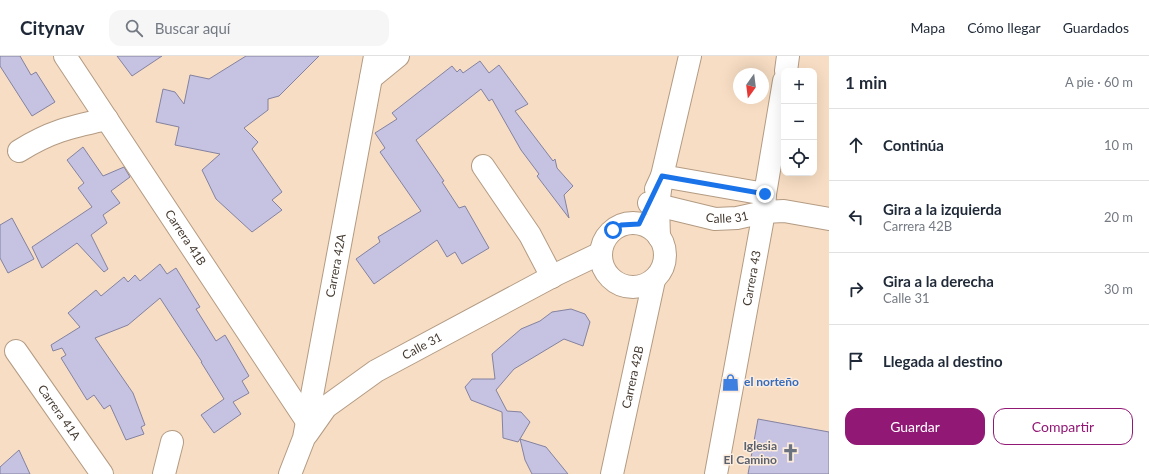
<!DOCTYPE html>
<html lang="es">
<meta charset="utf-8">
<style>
body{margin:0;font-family:Lato,sans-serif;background:#f6f6f7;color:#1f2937}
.controls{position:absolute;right:12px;top:12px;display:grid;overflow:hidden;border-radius:8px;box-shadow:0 4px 16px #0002}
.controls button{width:36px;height:36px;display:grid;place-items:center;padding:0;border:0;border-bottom:1px solid #e0e1e3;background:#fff;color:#1f2937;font:20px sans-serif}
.compass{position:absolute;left:733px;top:12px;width:36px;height:36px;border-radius:50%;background:#fff;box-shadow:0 4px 16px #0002;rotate:194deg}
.stop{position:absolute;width:12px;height:12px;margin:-9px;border:3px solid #1a73e8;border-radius:50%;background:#fff}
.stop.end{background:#1a73e8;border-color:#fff;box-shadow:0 1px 4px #0008}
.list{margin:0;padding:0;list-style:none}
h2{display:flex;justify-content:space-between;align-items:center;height:52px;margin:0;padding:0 16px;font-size:17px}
h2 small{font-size:13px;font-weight:400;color:#747a83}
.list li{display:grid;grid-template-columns:26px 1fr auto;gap:12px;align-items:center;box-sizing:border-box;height:72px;padding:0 16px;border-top:1px solid #e0e1e3}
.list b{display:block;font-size:15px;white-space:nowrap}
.list p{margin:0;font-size:13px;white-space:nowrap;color:#747a83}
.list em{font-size:13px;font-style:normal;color:#747a83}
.actions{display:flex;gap:8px;padding:12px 16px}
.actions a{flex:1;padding:9px 0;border:1px solid #921875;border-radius:12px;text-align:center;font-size:14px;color:#921875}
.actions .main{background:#921875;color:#fff}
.icon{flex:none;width:22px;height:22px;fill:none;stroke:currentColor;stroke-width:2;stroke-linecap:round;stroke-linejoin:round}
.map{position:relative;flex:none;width:829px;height:418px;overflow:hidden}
header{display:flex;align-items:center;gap:24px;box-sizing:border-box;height:56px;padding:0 20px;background:#fff;border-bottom:1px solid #e0e1e3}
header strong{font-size:19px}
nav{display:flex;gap:22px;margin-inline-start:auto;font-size:14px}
.search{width:280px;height:36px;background:#f6f6f7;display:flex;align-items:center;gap:10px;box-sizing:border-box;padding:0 14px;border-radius:12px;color:#747a83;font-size:15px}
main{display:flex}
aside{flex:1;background:#fff}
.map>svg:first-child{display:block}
.building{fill:#c5c2e2;stroke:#8482a0}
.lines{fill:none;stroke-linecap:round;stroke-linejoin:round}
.minor-casing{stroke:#b39b83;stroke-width:24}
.minor{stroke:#fff;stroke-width:22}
.route{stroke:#1a73e8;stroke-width:5}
.labels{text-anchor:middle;stroke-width:3;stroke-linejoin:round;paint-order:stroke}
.street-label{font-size:12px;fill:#453a30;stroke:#fcecdd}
.shop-label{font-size:12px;font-weight:bold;fill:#366cbe;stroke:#fcecdd;text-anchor:start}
.worship-label{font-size:12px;font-weight:bold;fill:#5b616d;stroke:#fcecdd;text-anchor:end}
</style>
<header>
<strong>Citynav</strong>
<div class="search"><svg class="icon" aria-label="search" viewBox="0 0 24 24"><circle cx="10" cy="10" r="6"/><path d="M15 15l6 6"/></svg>Buscar aquí</div>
<nav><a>Mapa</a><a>Cómo llegar</a><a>Guardados</a></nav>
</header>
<main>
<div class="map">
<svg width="829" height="418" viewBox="0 0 829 418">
<rect width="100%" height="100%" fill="#f7ddc3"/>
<g class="building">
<polygon points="0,0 20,0 31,19 36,16 55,46 32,60 0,10"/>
<polygon points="117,0 162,0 132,20"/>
<polygon points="246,0 319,0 279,40 268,43 268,54 244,72 258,86 252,93 282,136 272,144 282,154 252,176 216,143 202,114 220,98 175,89 179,71 156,66 163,33 175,36 184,48 190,19 209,23"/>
<polygon points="480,5 489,17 499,9 528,48 515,55 553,105 555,103 557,112 573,130 564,139 569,162 537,120 539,118 521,94 492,43 489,45 481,33 416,84 444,125 442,126 459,152 465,150 489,192 462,208 455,196 447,201 437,184 374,228 356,203 380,186 378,181 421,155 380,96 385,92 375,77 397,63 392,57 452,10 457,16 460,13 463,17"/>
<polygon points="83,91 103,120 124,111 130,121 111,135 120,147 103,159 107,167 91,179 108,213 104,216 77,187 42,212 32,191 92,151 78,132 84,127 67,104"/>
<polygon points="12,162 34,203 8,217 0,202 0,169"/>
<polygon points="160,208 167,218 176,212 200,251 196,253 216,285 225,279 249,320 242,325 249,337 233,346 241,358 214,377 201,359 224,343 201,306 202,306 160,242 128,269 95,282 133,337 145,369 141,371 144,378 126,384 110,349 104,353 94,339 87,344 61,302 66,299 62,292 53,295 51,289 80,271 68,257 96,234 101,240 124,221 128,226 135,219 140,225"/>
<polygon points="571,253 585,258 590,266 583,290 564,283 514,313 496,334 507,355 521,356 530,366 520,383 546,391 568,418 532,418 525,404 520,383 518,386 503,382 502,356 471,344 465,331 472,323 495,323 492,298 521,273 540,265 552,256"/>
<polygon points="758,363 829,376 829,418 748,418"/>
<polygon points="19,394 30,418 0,418 0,411"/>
</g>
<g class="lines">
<defs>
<g id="minor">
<path id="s1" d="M65 0 306 364"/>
<polyline points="786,15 788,0"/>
<polyline points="371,22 398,0"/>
<path d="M19 95C51 75 71 71 107 63"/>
<polyline points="483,110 530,179 552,221"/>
<polyline points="656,133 662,120 765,138"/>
<path id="s2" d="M649 147 715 163 737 162 764 156 784 155 829 163"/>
<circle cx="633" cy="199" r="32"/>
<polyline points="659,181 658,149 662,120 690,0"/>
<path id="s3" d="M16 295 102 418"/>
<path id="s4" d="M307 378 326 351 376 315 557 218 601 197"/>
<polyline points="164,418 172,386"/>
<path id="s5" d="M290 418 304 382 375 0"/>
<path id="s6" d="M612 418 654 224"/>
<path id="s7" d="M716 418 764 156 765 138 784 25"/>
</g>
</defs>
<use href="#minor" class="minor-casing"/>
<use href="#minor" class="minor"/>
</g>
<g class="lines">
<polyline class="route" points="613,174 621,169 639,168 662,120 765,138"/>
</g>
<defs>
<symbol id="shop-bare" viewBox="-9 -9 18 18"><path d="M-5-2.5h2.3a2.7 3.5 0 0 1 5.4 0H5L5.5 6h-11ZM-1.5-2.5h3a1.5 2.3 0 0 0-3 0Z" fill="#3f7fe0" stroke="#fcecdd" stroke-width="2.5" paint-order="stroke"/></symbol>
<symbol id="church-bare" viewBox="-9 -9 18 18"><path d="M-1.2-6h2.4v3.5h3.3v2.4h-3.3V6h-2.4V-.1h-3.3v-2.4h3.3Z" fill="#6b7280" stroke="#fcecdd" stroke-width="2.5" paint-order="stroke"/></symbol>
</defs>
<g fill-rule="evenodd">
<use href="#shop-bare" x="718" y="314" width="25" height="25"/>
<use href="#church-bare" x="778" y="384" width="25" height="25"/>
</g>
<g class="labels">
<g class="street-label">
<text dy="4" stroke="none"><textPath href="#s2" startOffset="80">Calle 31</textPath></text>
<text dy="4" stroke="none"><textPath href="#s1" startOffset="218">Carrera 41B</textPath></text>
<text dy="4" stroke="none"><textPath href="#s5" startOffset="214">Carrera 42A</textPath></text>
<text dy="4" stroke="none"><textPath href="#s7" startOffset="199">Carrera 43</textPath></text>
<text dy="4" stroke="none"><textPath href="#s4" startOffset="147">Calle 31</textPath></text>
<text dy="4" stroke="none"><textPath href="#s6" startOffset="99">Carrera 42B</textPath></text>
<text dy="4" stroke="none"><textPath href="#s3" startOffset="75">Carrera 41A</textPath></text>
</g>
<g class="shop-label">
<text x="744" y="330">el norteño</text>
</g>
<g class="worship-label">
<text x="777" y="394">Iglesia<tspan x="777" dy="14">El Camino</tspan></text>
</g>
</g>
</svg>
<div class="controls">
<button>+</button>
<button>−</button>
<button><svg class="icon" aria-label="locate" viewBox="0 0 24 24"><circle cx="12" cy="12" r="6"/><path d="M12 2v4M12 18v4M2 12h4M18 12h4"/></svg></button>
</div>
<svg class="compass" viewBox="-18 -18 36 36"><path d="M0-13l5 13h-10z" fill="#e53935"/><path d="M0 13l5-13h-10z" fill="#747a83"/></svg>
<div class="stop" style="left:613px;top:174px"></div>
<div class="stop end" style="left:765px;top:138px"></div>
</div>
<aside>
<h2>1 min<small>A pie · 60 m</small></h2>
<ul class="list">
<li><svg class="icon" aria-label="ahead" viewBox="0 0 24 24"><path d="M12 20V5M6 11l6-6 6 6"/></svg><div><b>Continúa</b></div><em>10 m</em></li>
<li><svg class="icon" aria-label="left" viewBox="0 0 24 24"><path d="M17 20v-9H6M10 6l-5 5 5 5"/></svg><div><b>Gira a la izquierda</b><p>Carrera 42B</p></div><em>20 m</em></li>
<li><svg class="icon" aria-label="right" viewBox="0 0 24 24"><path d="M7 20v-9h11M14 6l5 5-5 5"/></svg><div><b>Gira a la derecha</b><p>Calle 31</p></div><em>30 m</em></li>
<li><svg class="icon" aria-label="arrive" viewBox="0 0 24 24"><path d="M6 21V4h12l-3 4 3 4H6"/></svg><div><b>Llegada al destino</b></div></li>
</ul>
<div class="actions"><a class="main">Guardar</a><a>Compartir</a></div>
</aside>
</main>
